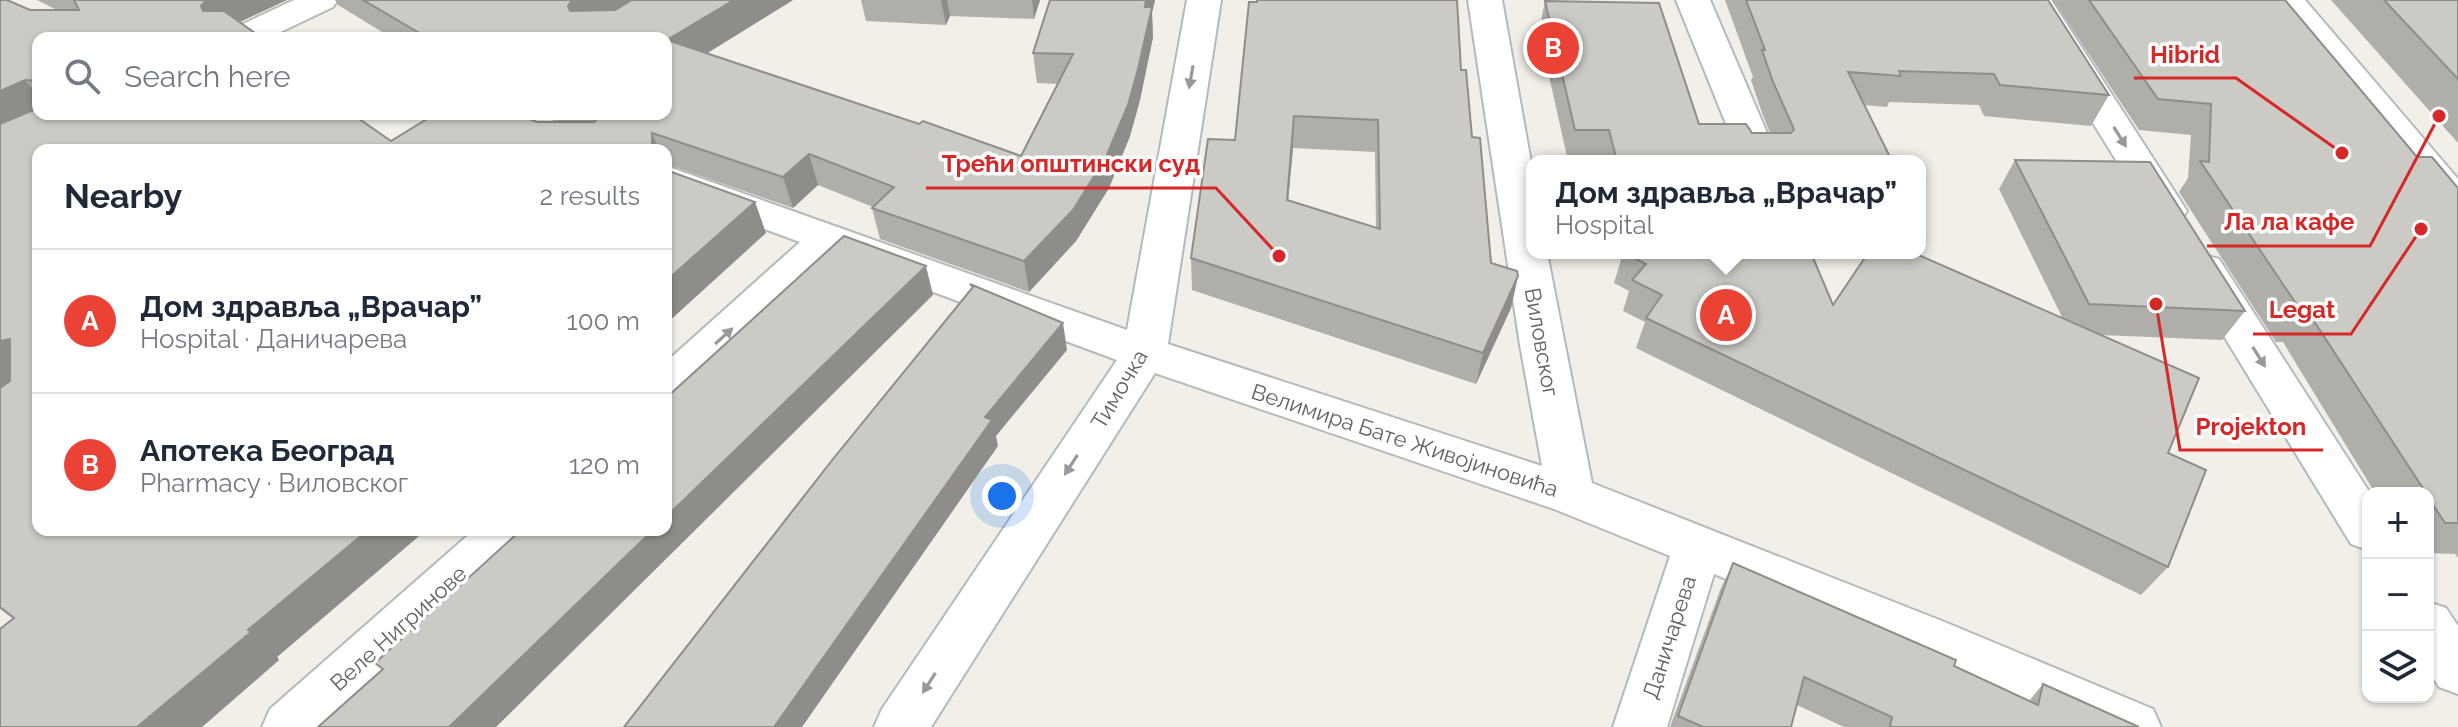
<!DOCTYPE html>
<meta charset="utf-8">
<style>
body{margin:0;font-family:Raleway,sans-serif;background:#f2f2f3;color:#1f2937}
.controls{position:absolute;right:24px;bottom:24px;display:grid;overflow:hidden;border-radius:16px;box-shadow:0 2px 6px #0004}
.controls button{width:72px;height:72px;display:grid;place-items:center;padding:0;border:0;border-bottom:2px solid #e0e1e3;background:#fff;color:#1f2937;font:40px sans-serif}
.you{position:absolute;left:1002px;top:496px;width:28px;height:28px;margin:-20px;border:6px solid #fff;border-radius:50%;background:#1a73e8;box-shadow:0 0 0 12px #1a73e833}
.badge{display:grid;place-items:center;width:52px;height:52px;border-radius:50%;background:#ea4335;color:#fff;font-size:26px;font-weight:700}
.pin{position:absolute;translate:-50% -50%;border:4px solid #fff;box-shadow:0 2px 8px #0006}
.popup{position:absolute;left:1526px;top:155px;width:400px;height:104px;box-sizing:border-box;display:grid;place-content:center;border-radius:16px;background:#fff;filter:drop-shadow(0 2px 6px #0005);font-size:26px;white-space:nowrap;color:#747a83}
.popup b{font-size:30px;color:#1f2937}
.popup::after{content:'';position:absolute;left:50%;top:100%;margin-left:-16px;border:16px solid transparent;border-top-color:#fff}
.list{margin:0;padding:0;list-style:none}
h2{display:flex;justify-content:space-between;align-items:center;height:104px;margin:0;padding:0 32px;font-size:34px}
h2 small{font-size:26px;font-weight:400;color:#747a83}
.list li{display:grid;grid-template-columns:52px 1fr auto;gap:24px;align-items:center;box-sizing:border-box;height:144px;padding:0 32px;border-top:2px solid #e0e1e3}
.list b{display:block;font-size:30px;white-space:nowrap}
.list p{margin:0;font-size:26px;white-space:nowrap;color:#747a83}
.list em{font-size:26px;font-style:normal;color:#747a83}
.icon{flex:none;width:44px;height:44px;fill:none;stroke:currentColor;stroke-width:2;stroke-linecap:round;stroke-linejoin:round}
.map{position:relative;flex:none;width:2458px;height:727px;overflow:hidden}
.search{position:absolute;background:#fff;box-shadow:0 2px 6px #0004;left:32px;top:32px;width:640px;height:88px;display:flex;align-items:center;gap:20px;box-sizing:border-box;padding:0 28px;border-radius:16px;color:#747a83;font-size:30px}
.panel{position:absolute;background:#fff;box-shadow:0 2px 6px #0004;left:32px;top:144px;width:640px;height:392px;border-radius:16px}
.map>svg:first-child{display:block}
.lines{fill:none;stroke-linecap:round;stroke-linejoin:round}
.street-casing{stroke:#b5b8bc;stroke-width:4}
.secondary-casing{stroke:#b6babf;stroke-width:4}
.street{fill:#fff;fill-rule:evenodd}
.secondary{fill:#fff;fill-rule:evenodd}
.wall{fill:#afaea9;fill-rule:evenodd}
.shaded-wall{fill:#8f8d8a}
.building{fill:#cccac5;stroke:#8f8d8a;stroke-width:2;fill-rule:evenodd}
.oneway{fill:#979a9d}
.labels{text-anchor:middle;stroke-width:7;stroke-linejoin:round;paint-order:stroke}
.street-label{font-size:22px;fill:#5f6368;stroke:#fff}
.leader{fill:none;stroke:#d62828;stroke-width:3}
.callout-dot{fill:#d62828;stroke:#fff;stroke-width:3}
.callout-label{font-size:24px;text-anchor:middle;font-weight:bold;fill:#d62828;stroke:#fff;stroke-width:7;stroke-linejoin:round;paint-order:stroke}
</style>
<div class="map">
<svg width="2458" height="727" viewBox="0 0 2458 727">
<rect width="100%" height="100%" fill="#f1efe8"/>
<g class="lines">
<defs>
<g id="street">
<polygon points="294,0 338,0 333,7 268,38 223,38 228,31"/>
<polygon points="1187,0 1221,0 1168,344 1542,466 1520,345 1468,0 1502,0 1532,168 1532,253 1547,253 1592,483 1947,623 2153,709 2161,727 2074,727 1714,574 1667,727 1613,727 1670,556 1554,509 1155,373 931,727 874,727 882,709 1117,360 836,256 682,400 666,405 666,362 800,242 666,193 666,166 1127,330"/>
<polygon points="1676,0 1710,0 1779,161 1741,161"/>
<polygon points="2017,0 2051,0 2187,211 2181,220 2167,224 2153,220"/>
<polygon points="2204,255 2219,259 2370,493 2368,493 2368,550 2351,544 2183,269 2189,259"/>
<polygon points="474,530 532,530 525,544 328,727 262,727 270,709"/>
<polygon points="2428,602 2446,608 2458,626 2458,694 2439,687 2428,669"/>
</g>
<polygon id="secondary" points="2270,0 2305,0 2458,179 2458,217 2444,213"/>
</defs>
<use href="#street" class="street-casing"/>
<use href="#secondary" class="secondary-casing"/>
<use href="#street" class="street"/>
<use href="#secondary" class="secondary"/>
</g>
<g class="wall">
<polygon points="0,0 30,10 57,10 37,0 287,0 38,38 38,114 391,141 537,122 557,122 535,114 666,114 666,38 392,38 338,5 335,0 793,0 706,54 919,124 1021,156 1058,84 1037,83 1033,53 1050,0 1155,0 1152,13 1153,37 1140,100 1130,136 1109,188 1076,241 1029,292 880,239 872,208 873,207 818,185 793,208 666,164 666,150 38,150 38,530 426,530 277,657 279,660 202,727 0,727 14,619 0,609"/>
<polygon points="861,0 1040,0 1034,19 950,16 946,25 866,21"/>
<polygon points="1725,0 2048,0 2109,95 2091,126 1984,116 1979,105 1889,102 1887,107 1864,105 1892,161 1568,161 1539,31 1545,1 1699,124 1752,133 1770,133 1762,113 1751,80 1753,77"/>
<polygon points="2053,0 2285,0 2417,157 2458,188 2458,558 2455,554 2428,553 2428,493 2375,493 2283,342 2276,342 2179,192 2188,178 2191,135 2139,130"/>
<polygon points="2331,0 2458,0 2458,143"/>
<path d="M1249 2 1461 70 1491 263 1518 276 1511 308 1476 384 1192 290 1191 258 1235 140ZM1293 148 1375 152 1376 228 1288 201Z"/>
<polygon points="2015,160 2245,311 2222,340 2101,335 2168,453 2168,567 2141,595 1636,348 1645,322 1623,311 1629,291 1614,283 1623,253 1811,253 1833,305 2062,317 1999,189"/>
<polygon points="1733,563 2029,701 2043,684 2139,727 1844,727 1797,705 1791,727 1670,727 1721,588"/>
</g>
<g class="shaded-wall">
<polygon points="206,0 287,0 227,28 221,36 201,6"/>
<polygon points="572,0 635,0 581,36 568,6"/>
<polygon points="734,0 793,0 678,71 667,40"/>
<polygon points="941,0 947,0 950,16 946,25"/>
<polygon points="1032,0 1040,0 1034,19"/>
<polygon points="1146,0 1155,0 1152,13 1153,37 1140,100 1130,136 1109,188 1076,241 1029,292 1024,261"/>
<polygon points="25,80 38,96 38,114 0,134 0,91"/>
<polygon points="1294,116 1293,148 1285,232 1287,200"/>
<polygon points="652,133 659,150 652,150"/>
<polygon points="809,154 818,185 793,208 783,177"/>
<polygon points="755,202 766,233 666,324 666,281"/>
<polygon points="926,266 933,295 496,727 449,727 653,530 666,530 666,517"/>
<polygon points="1518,276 1511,308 1476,384 1483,353"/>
<polygon points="1063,323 1067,350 996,436 998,446 802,727 774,727 985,417"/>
<polygon points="10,339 38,368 0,389 0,341"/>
<polygon points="368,530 426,530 277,657 279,660 202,727 137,727 248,630"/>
</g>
<g class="building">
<polygon points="0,0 7,0 30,10 79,10 74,0 206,0 201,6 203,11 224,11 262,38 38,38 38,81 25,80 0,91"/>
<polygon points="363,0 572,0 568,6 570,11 615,10 632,0 734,0 667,40 919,124 923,121 1021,156 1073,54 1033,53 1050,0 1146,0 1145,7 1152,7 1138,69 1128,105 1106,157 1073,210 1024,261 872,208 894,187 809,154 783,177 652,133 652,150 38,150 38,530 368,530 248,630 251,632 137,727 0,727 0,629 14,618 0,607 0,388 10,381 10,339 0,341 0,124 38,108 38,114 352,114 391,141 435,114 516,114 537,122 594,122 597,119 593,114 666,114 666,38 428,38"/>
<path d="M1257 0H1457L1461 70H1466L1472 137 1480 138 1491 263 1517 271 1518 276 1483 353 1191 258 1208 139 1235 140 1249 2H1257ZM1294 116 1378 120 1380 229 1287 200Z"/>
<polygon points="1746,0 2048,0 2109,95 2000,85 1994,74 1899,71 1901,76 1848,72 1892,161 1617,161 1609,130 1575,130 1545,1 1659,3 1699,124 1746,124 1752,133 1791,133 1794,129 1773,82 1762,50 1765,50"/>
<polygon points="2089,0 2285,0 2417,157 2432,157 2458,188 2458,523 2445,523 2428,497 2428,493 2426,493 2308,312 2301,311 2200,161 2209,162 2211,104 2158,99"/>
<polygon points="2384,0 2458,0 2458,79"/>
<polygon points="2015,160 2150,162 2245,311 2089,304"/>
<polygon points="666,170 755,202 666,281"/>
<polygon points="844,236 926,266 666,517 666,398"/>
<polygon points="1624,253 1811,253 1833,305 1868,253 1914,253 2199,378 2168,453 2206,470 2168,567 1646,318 1662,295 1632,280 1646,264"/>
<polygon points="970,284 1063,323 985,417 992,420 774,727 624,727 833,459 973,287"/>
<polygon points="521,530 653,530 449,727 318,727 383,669 375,663"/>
<polygon points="1733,563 1956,660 1954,666 2038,705 2043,684 2139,727 1890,727 1892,717 1804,677 1791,727 1703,727 1678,716"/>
</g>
<defs><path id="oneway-solid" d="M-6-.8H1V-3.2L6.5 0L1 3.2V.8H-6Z" transform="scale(2)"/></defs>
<g class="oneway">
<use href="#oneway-solid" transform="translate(1191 77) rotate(100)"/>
<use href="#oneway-solid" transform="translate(2120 137) rotate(58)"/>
<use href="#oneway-solid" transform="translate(724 336) rotate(-42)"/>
<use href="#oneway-solid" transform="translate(2259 357) rotate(58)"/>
<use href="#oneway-solid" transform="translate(1071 465) rotate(123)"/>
<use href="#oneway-solid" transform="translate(929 683) rotate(123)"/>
</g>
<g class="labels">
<g class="street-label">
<text transform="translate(1542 342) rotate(80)" y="8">Виловског</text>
<text transform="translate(1119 389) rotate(-59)" y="8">Тимочка</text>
<text transform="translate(1405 440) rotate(18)" y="8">Велимира Бате Живојиновића</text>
<text transform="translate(398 628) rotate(-42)" y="8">Веле Нигринове</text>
<text transform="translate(1669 637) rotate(-72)" y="8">Даничарева</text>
</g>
</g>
<path class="leader" d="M2342 153L2236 78H2134M1279 256L1216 188H926M2439 116L2370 246H2207M2421 229L2351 334H2253M2156 304L2180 450H2323"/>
<g class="callout-dot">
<circle cx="2342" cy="153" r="8"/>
<circle cx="1279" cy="256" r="8"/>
<circle cx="2439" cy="116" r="8"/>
<circle cx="2421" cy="229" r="8"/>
<circle cx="2156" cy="304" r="8"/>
</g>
<g class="callout-label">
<text x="2185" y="63">Hibrid</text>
<text x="1071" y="172">Трећи општински суд</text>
<text x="2289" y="230">Ла ла кафе</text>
<text x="2302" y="318">Legat</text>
<text x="2251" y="435">Projekton</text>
</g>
</svg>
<div class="controls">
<button>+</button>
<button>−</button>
<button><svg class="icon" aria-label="layers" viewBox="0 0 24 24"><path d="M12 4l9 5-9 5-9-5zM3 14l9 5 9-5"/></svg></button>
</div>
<div class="you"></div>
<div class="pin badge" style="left:1726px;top:315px">A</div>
<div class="popup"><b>Дом здравља „Врачар”</b>Hospital</div>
<div class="pin badge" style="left:1553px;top:48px">B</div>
<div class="search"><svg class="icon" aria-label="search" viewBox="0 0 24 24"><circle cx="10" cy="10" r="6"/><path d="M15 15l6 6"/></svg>Search here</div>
<section class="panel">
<h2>Nearby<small>2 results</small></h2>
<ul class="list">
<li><span class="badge">A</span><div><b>Дом здравља „Врачар”</b><p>Hospital · Даничарева</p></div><em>100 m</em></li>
<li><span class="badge">B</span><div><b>Апотека Београд</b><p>Pharmacy · Виловског</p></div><em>120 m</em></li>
</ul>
</section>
</div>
